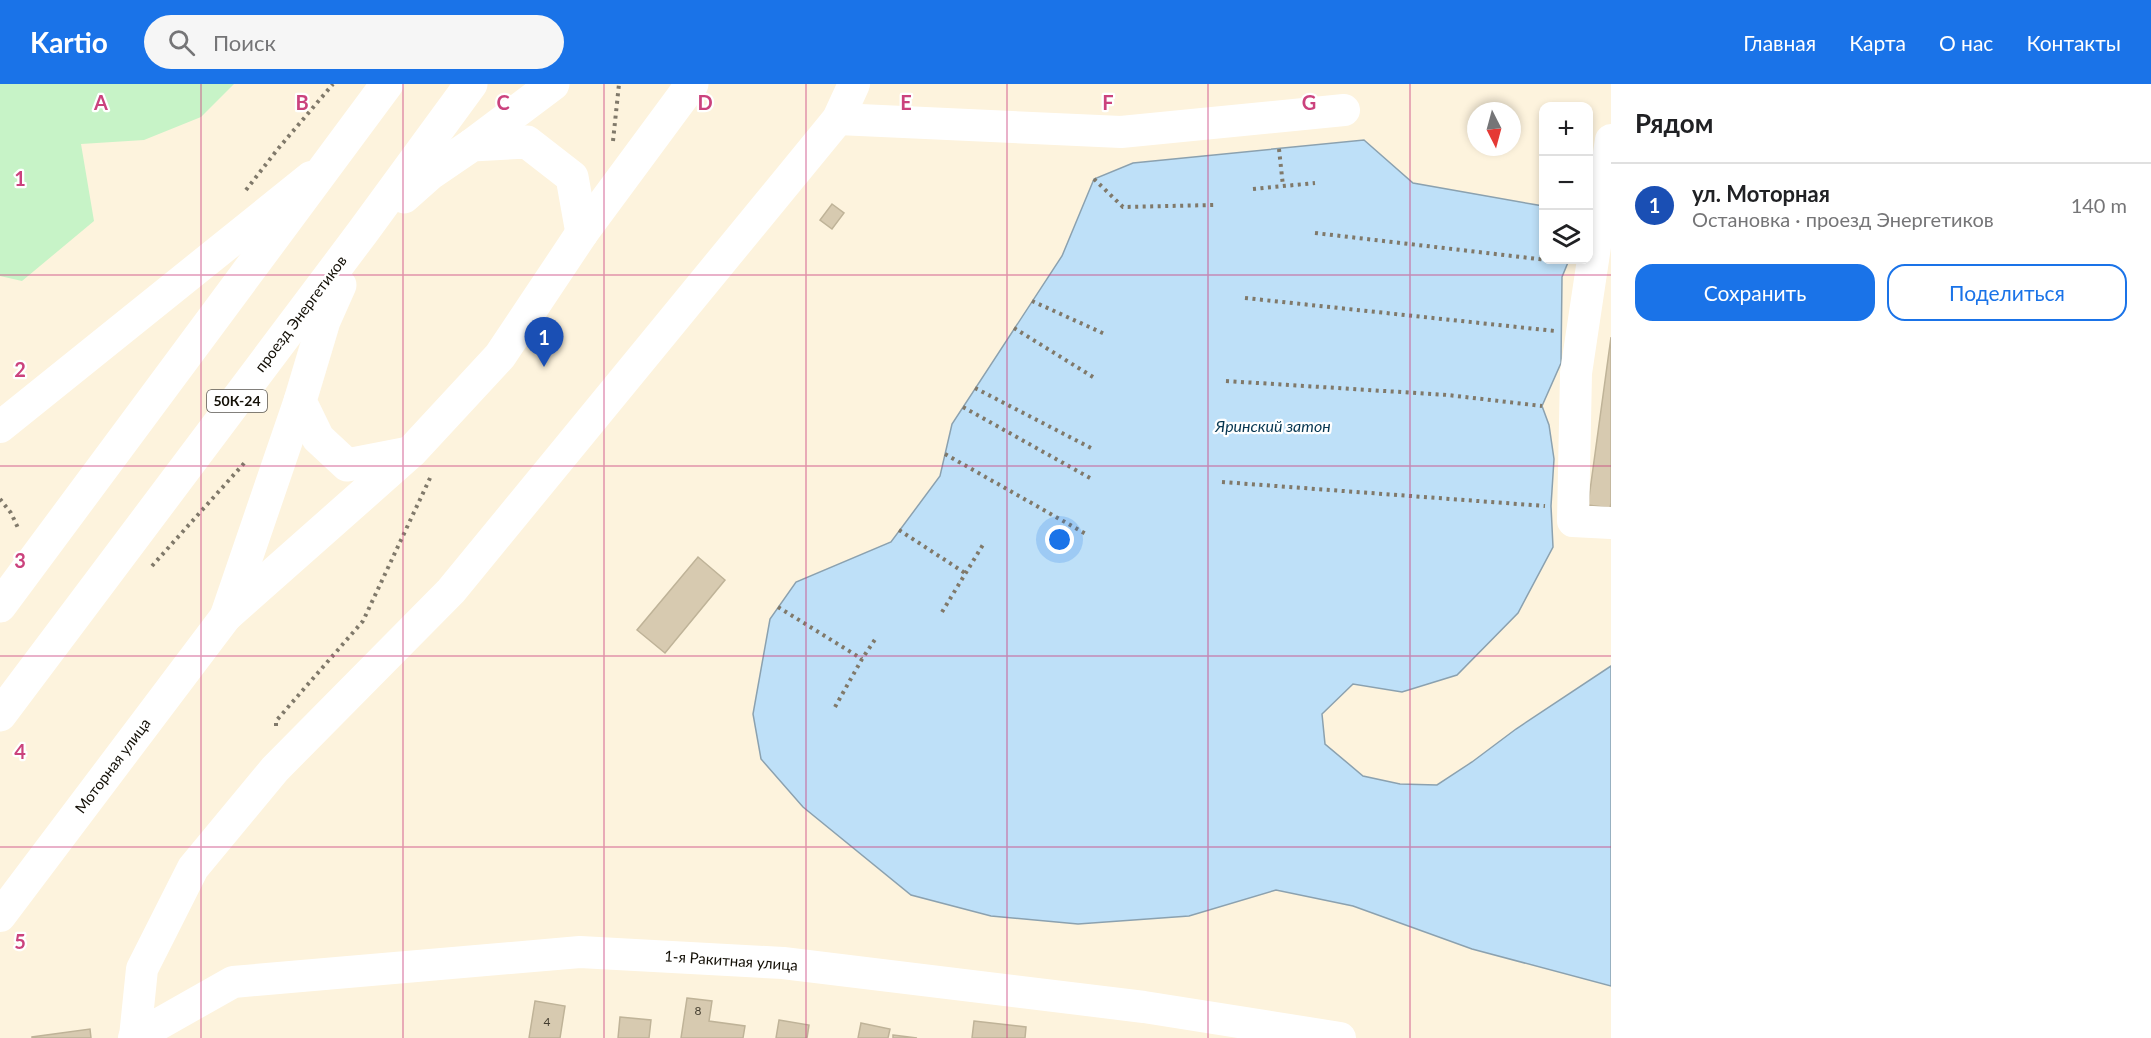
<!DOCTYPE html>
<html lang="ru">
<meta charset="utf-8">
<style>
body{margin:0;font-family:Lato,sans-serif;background:#f6f6f6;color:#202124}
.controls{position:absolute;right:18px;top:18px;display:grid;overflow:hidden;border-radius:12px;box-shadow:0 3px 9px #0003}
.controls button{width:54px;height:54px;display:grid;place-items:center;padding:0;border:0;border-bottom:2px solid #e0e0e0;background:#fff;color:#202124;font:30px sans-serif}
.compass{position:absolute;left:1467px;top:18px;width:54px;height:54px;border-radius:50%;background:#fff;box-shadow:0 3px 9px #0003;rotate:174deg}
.you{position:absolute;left:1060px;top:456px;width:21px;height:21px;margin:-15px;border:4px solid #fff;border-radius:50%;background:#1a73e8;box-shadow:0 0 0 9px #1a73e833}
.badge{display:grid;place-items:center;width:39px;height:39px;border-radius:50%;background:#1a73e8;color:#fff;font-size:20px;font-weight:700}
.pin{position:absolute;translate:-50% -50px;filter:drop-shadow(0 2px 3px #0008)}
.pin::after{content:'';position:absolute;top:32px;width:21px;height:18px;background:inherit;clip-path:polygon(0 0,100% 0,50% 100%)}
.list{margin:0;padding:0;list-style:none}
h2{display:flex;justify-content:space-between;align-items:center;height:78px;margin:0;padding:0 24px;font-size:26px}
h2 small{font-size:20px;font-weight:400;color:#757577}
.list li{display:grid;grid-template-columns:39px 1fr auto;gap:18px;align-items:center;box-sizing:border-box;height:84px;padding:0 24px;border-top:2px solid #e0e0e0}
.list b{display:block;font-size:22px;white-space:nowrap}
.list p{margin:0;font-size:20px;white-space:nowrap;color:#757577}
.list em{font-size:20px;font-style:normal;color:#757577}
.actions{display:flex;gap:12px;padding:18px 24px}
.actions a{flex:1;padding:14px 0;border:2px solid #1a73e8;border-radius:18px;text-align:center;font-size:21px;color:#1a73e8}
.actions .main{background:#1a73e8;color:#fff}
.icon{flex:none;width:33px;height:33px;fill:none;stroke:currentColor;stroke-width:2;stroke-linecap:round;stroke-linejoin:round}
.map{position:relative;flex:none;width:1611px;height:954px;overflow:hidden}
header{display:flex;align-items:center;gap:36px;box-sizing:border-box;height:84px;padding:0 30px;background:#1a73e8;color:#fff}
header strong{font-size:28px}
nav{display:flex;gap:33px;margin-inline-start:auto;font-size:21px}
.search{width:420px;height:54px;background:#f6f6f6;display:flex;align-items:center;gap:15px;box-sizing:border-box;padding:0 21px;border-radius:33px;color:#757577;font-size:22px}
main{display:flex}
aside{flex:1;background:#fff}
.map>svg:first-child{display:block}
.green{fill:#c7f3c7}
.water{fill:#bee0f8;stroke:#8ba1af;stroke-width:1.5}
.building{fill:#d7cab0;stroke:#bfb398;stroke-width:1.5}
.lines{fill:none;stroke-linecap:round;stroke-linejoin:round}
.path{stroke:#80796a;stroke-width:4;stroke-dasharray:3 4.5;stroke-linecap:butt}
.minor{stroke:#fff;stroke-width:32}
.major{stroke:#fff;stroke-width:33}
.grid{fill:none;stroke:#cb427d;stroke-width:1.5;stroke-opacity:0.55}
.labels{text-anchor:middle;stroke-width:4.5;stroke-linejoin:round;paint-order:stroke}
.number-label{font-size:12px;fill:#443e30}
.shield{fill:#fff;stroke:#5a5751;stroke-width:1.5}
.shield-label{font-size:14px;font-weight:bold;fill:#130f06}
.street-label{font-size:15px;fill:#130f06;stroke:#fff}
.water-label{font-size:16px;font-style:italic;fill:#063650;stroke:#fff}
.grid-label{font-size:20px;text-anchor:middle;font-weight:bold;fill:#cb427d;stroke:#fff;stroke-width:4.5;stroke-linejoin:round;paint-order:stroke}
</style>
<header>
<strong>Kartio</strong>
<div class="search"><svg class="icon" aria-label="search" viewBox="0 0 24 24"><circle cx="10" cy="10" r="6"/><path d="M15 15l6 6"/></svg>Поиск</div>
<nav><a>Главная</a><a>Карта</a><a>О нас</a><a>Контакты</a></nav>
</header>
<main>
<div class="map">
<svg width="1611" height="954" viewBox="0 0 1611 954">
<rect width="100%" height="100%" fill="#fdf3dd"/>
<polygon class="green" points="0,0 234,0 201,33 144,56 81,60 94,137 22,197 0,192"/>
<polygon class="water" points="1364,56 1413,99 1543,122 1544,176 1569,176 1562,193 1561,279 1542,322 1549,341 1554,375 1551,422 1553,463 1518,529 1457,591 1402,608 1353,600 1322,630 1325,660 1363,692 1400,700 1437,701 1472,678 1516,645 1611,582 1611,902 1472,865 1353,822 1276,806 1189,832 1078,840 991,832 911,811 803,723 761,675 753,630 770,535 796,498 891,458 940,392 952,340 1062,172 1094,95 1133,79"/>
<g class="building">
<polygon points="832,120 844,129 832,145 820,136"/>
<polygon points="1611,253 1611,419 1610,424 1588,421"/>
<polygon points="698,473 725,496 665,569 637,546"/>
<polygon points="687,914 712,917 709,937 745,942 743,954 681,954"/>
<polygon points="535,917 565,922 560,954 529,954"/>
<polygon points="620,933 651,936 649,954 618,954"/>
<polygon points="779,936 809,941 807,954 776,954"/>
<polygon points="974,937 1026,943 1025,954 972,954"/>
<polygon points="861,939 890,945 888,954 858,954"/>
<polygon points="90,945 91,954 32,954 32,953"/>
<polygon points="893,951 917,954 893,954"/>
</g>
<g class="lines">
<g class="path">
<polyline points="613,57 619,0"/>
<polyline points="1279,65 1283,102"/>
<polyline points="1094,95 1123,123 1214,121"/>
<polyline points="1253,105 1315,99"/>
<polyline points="246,106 277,66 333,0"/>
<polyline points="1315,149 1564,178"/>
<polyline points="1245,214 1555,247"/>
<polyline points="1032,217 1107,251"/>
<polyline points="1014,244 1093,293"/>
<polyline points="1226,297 1448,311 1542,322"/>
<polyline points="975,304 1091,364"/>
<polyline points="963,323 1090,394"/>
<polyline points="945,370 1086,450"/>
<polyline points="1222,398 1545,422"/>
<polyline points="0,415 11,429 19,446"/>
<polyline points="899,446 965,489"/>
<polyline points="152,482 247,376"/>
<polyline points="778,523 862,575"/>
<polyline points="942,528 984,459"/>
<polyline points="835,623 862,575 876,554"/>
<polyline points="276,642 276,637 363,537 431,392"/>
</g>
<g class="minor">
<polyline points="838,35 1121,48 1344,26"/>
<polyline points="1611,56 1576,289 1573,437 1611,439"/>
<polyline points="0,343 311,93"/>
<polyline points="0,832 227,531"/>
<polyline points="135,953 142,885 193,784 275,685 451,507 838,35 854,0"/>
<polyline points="134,954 233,898 580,868 783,879 1144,923 1340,954"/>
</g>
<g class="major">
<polyline points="472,61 553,0"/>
<polyline points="404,113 431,89 472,61 527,58 572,93 582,149"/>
<polyline points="340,201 324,237 300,317 318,354 347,381 409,369"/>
<polyline points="0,522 387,0"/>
<polyline points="227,530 300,317"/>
<polyline points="227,531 411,368 500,272 582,149 692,0"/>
<polyline points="0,631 362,149 471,0"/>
</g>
</g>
<path class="grid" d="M201 0V954M403 0V954M604 0V954M806 0V954M1007 0V954M1208 0V954M1410 0V954M0 191H1611M0 382H1611M0 572H1611M0 763H1611"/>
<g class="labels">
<g class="number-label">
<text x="698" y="931">8</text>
<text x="547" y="942">4</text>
</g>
<rect class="shield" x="207" y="306" width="60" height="22" rx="4.5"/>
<g class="shield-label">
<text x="237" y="322">50К-24</text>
</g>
<g class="street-label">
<text transform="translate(301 230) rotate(-53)" y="5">проезд Энергетиков</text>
<text transform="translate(113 682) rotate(-53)" y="5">Моторная улица</text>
<text transform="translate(731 877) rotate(4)" y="5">1-я Ракитная улица</text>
</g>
<g class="water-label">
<text x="1273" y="348">Яринский затон</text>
</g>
</g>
<g class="grid-label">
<text x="101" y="26">A</text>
<text x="302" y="26">B</text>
<text x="503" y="26">C</text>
<text x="705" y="26">D</text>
<text x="906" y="26">E</text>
<text x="1108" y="26">F</text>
<text x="1309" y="26">G</text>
<text x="20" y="102">1</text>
<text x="20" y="293">2</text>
<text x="20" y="484">3</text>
<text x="20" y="675">4</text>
<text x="20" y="865">5</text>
</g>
</svg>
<div class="controls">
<button>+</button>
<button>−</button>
<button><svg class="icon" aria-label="layers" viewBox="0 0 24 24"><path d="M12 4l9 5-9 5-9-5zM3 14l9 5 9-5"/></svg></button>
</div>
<svg class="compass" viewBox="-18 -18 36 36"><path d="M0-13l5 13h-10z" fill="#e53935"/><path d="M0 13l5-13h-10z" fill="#757577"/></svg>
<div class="you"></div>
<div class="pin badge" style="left:544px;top:283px;background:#1a4fb4">1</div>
</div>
<aside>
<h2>Рядом<small></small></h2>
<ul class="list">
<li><span class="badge" style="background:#1a4fb4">1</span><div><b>ул. Моторная</b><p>Остановка · проезд Энергетиков</p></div><em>140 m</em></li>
</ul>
<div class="actions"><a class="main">Сохранить</a><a>Поделиться</a></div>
</aside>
</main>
